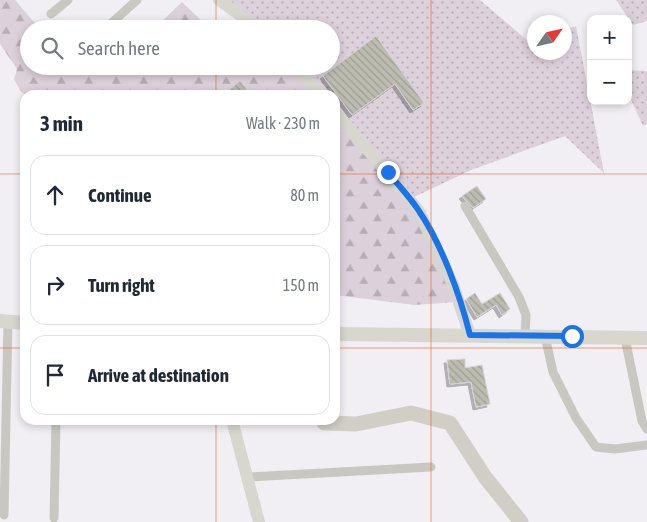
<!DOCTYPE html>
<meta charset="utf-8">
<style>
body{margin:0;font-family:"Asap Condensed",sans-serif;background:#f6f6f7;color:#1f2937}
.controls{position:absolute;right:15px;top:15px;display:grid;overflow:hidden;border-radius:10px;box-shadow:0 2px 8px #0003}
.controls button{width:45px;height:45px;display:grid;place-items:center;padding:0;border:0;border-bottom:1px solid #e0e1e3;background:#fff;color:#1f2937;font:25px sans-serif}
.compass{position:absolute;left:527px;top:15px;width:45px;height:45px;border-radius:50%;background:#fff;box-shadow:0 2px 8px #0003;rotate:56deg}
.stop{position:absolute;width:15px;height:15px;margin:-11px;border:4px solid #1a73e8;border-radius:50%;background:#fff}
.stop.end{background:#1a73e8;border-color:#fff;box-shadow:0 1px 5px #0008}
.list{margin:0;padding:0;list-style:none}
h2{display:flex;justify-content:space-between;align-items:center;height:65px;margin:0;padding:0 20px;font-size:21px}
h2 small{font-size:16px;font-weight:400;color:#747a83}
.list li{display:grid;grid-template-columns:32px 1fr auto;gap:15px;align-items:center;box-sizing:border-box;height:80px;margin:0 10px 10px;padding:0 10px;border:1px solid #e0e1e3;border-radius:15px}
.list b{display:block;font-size:19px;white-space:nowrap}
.list em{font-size:16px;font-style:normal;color:#747a83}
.icon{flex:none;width:28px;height:28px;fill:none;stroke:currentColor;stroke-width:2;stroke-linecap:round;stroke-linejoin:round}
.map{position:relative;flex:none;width:647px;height:522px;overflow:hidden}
.search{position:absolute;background:#fff;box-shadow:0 2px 8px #0003;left:20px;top:20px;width:320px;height:55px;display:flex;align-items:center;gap:12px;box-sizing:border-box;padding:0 18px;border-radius:28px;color:#747a83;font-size:19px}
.panel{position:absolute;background:#fff;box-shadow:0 2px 8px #0003;left:20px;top:90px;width:320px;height:335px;border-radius:15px}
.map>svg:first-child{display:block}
.grass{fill:url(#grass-dots)}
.forest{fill:url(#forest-firs)}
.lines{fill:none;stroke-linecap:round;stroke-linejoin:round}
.river{stroke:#d1cfc5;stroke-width:15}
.building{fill:url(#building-back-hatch);stroke:#d4d3d5;filter:url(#shadow)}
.street{stroke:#c8c8c1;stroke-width:9}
.secondary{stroke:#d7d7ce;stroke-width:12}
.primary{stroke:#d7d7ce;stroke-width:14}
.route{stroke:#1a73e8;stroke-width:6}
.grid{fill:none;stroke:#e8590c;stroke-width:1;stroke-opacity:0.55}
</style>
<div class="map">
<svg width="647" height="522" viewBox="0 0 647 522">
<defs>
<pattern id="grass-dots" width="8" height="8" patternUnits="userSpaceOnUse" patternTransform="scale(1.25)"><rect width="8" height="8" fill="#dcd0db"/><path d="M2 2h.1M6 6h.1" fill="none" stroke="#b7aeb5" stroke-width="1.8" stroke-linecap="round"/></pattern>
<pattern id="forest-firs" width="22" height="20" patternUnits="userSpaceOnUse" patternTransform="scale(1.25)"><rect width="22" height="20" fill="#dcd0db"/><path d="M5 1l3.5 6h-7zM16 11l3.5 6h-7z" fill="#b7aeb5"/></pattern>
<pattern id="building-back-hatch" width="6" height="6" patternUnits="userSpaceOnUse" patternTransform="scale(1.25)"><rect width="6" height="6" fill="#bdbcb1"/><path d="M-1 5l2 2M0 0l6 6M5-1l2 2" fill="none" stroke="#9e9e93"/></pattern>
<filter id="shadow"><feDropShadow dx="-3" dy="3" stdDeviation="0" flood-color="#0004"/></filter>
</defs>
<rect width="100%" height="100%" fill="#f2eff4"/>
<g class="grass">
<polygon points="219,0 480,0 528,41 534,39 534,52 564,52 565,30 576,26 604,173 565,136 471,170 412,198 335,111 335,95 320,95 295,66 331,66 331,29 259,29"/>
<polygon points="616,0 647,0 647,21 633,25"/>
<polygon points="628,70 647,71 647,124 643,126 628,93"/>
</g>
<g class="forest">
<polygon points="0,0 15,0 40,29 29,29 29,66 295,66 320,95 25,95 20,90 14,79 17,69 0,44"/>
<polygon points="182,2 210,29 150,29 158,25"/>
<polygon points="335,112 419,211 456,302 414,305 335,295"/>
</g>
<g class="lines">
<polyline class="river" points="323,420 324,423 356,424 411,413 450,423 485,477 521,522"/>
</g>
<g class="building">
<polygon points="376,36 424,103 413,110 395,84 352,115 323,76"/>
<polygon points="240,81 251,95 223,95"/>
<polygon points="477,186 486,199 473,208 462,196"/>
<polygon points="475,293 482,304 500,293 510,309 502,315 496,305 477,317 466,299"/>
<polygon points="465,359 465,368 482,365 490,404 476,407 471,382 450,384 447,360"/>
</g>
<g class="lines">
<g class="street">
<polyline points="51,14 68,0"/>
<polyline points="105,29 137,0"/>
<polyline points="465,206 519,297 526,315 525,336"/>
<polyline points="545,336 553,372 576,418 596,447 615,449 647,445"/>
<polyline points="625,338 642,421 647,429"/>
<polyline points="248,477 431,467"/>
<polyline points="4,515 8,322"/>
<polyline points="54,518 56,420"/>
</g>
<g class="secondary">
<polyline points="219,0 259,29"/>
<polyline points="295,66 320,95"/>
<polyline points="335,111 419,211 453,285 470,335"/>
<polyline points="232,420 259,522"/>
</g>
<g class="primary">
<polyline points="0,321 25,323"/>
<polyline points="335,334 647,338"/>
</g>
</g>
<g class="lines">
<path class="route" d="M388 172C398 185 410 197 419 211 442 245 460 295 470 335L572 336"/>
</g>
<path class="grid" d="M216 0V29M431 0V522M216 66V95M0 174H25M335 174H647M0 348H25M335 348H647M216 420V522"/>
</svg>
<div class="controls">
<button>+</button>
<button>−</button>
</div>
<svg class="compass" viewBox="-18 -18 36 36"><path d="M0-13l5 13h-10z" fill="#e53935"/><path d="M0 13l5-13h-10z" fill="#747a83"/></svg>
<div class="stop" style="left:572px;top:336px"></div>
<div class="stop end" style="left:388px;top:172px"></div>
<div class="search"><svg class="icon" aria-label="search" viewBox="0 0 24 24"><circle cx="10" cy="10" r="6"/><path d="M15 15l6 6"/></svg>Search here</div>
<section class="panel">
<h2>3 min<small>Walk · 230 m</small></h2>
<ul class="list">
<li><svg class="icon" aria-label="ahead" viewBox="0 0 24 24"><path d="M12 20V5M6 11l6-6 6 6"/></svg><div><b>Continue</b></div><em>80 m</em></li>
<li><svg class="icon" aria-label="right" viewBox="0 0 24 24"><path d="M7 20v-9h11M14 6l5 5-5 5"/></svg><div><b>Turn right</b></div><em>150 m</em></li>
<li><svg class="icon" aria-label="arrive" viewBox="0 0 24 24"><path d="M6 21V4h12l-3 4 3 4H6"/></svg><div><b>Arrive at destination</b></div></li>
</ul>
</section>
</div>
